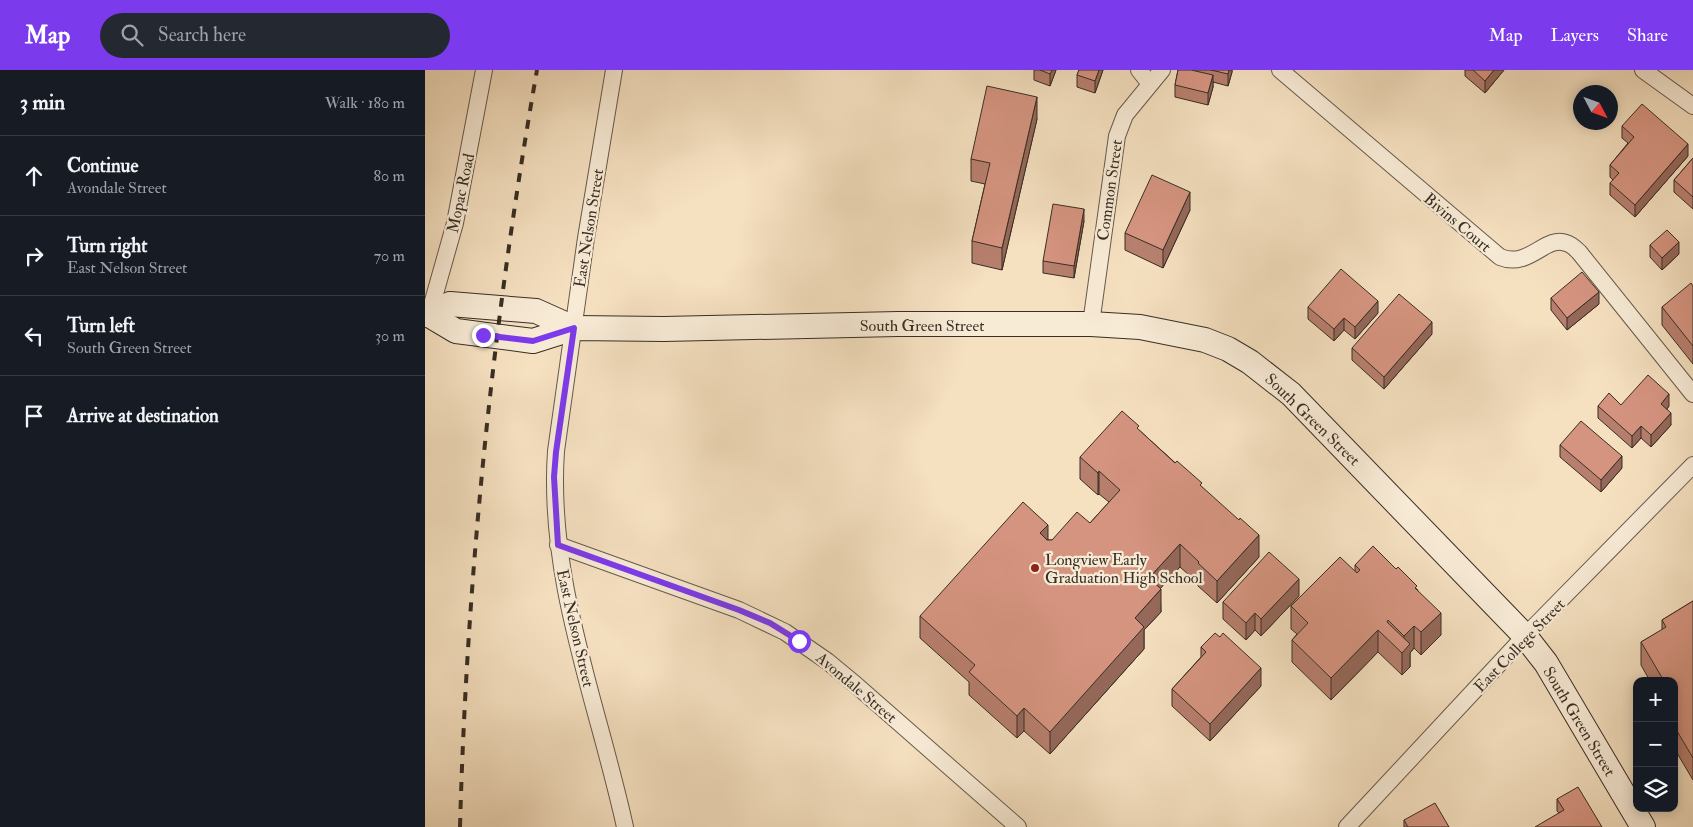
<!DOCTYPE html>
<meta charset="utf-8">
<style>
body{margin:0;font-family:"IM FELL Double Pica",serif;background:#242831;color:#f1f3f6}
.controls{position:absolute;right:15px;bottom:15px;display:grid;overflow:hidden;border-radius:10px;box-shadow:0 2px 12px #0003}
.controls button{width:45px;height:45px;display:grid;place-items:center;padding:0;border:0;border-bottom:1px solid #363941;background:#171b24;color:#f1f3f6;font:25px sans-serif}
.compass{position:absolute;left:1148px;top:15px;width:45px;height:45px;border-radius:50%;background:#171b24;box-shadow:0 2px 12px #0003;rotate:131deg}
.stop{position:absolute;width:15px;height:15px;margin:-11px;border:4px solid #7c3aed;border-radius:50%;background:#fff}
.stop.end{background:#7c3aed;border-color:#fff;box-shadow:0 1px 5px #0008}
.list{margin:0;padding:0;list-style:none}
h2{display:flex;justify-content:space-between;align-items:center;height:65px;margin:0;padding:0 20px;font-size:21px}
h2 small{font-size:16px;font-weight:400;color:#9ea1a6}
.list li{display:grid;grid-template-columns:32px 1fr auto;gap:15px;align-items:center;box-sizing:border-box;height:80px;padding:0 20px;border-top:1px solid #363941}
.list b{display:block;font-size:19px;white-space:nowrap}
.list p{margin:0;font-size:16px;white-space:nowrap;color:#9ea1a6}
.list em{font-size:16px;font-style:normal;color:#9ea1a6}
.icon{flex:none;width:28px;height:28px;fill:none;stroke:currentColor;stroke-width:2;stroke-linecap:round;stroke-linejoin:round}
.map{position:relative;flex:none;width:1268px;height:757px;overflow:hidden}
header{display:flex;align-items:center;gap:30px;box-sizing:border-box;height:70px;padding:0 25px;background:#7c3aed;color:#fff}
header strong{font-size:24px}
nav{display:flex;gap:28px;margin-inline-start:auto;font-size:18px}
.search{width:350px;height:45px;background:#242831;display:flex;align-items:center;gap:12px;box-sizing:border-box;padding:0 18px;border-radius:28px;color:#9ea1a6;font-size:19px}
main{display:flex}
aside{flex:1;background:#171b24}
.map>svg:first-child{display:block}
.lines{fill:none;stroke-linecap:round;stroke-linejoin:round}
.street-casing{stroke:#675a4b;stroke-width:18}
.secondary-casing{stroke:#382e24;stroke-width:26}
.street{stroke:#f8ebd6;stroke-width:16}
.secondary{stroke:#f8ebd6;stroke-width:24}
.rail{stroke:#382e24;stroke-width:4;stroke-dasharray:9 9;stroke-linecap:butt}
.wall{fill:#b77f6e;stroke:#382e24}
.shaded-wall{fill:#95685a;stroke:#382e24}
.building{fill:#d59480;stroke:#382e24}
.route{stroke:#7c3aed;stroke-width:6}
.poi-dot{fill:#8f2418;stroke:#f8ebd6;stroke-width:2}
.labels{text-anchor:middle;stroke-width:4.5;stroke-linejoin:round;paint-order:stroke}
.street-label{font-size:16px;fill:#382e24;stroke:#f8ebd6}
.poi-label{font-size:16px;fill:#382e24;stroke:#f8ebd6;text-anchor:start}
</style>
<header>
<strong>Map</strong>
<div class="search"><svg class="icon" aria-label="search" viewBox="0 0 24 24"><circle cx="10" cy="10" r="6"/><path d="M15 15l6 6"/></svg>Search here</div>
<nav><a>Map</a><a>Layers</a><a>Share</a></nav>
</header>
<main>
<aside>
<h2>3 min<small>Walk · 180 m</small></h2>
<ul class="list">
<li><svg class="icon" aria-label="ahead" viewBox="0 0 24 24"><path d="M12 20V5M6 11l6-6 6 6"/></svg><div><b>Continue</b><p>Avondale Street</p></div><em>80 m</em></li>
<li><svg class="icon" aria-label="right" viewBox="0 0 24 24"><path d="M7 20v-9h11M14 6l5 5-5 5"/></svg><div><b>Turn right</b><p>East Nelson Street</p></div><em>70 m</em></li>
<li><svg class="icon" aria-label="left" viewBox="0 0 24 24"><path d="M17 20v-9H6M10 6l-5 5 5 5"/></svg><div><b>Turn left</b><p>South Green Street</p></div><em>30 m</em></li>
<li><svg class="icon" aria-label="arrive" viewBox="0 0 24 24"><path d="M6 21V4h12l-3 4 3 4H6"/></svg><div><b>Arrive at destination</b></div></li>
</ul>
</aside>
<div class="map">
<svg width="1268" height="757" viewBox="0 0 1268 757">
<rect width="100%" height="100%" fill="#f5e0c0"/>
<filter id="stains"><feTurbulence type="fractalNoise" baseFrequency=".004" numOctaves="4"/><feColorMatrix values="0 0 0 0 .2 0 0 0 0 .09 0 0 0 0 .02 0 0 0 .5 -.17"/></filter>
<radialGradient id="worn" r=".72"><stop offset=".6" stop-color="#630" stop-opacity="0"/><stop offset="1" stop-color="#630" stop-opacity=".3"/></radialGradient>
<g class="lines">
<defs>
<g id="street">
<path d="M189 0 161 168 131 381C122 511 173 633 200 757"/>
<polyline points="714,0 725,14"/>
<path d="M855 0 1075 187C1104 199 1120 165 1141 173 1146 174 1150 178 1154 182L1268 324"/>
<polyline points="1218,0 1268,36"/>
<polyline points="4,245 30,153 59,0"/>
<polyline points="666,254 692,66 700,45 737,0"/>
<polyline points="133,475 314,540 360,562 402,591 431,615 593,757"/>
<polyline points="922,757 1100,566 1268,395"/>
</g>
<g id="secondary">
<polyline points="0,245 4,245 31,261 108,271 149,258 239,259 473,254 666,254 715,257 780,270 803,279 825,292 866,324 1100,566 1121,593 1218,757"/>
<polyline points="4,245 25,234 111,241 149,258"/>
</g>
</defs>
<use href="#street" class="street-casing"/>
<use href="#secondary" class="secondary-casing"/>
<use href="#street" class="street"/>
<use href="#secondary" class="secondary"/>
<path class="rail" d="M35 757C42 503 68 250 112 0"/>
</g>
<g class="wall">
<polygon points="609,0 631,0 625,16 609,10"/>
<polygon points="654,0 678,0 670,23 652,17 652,5"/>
<polygon points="753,0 807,0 807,2 803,16 788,12 788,17 783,35 750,27 750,15"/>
<polygon points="1040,0 1079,0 1060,23 1040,6"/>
<polygon points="612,49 577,200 547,193 547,171 560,114 546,111 546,89"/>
<polygon points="1197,56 1263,86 1210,147 1185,125 1185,113 1188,110 1185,107 1185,95 1203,73 1197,68"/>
<polygon points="1268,88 1268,139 1249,122 1249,110"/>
<polygon points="765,140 738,198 700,180 700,163"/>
<polygon points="659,151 649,208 618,203 618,191"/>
<polygon points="1225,175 1254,184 1237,200 1225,187"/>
<polygon points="1268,216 1268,294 1237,255 1237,237"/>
<polygon points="1126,228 1174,234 1142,260 1126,240"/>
<polygon points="883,237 953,243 930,269 919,260 909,271 883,249"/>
<polygon points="1007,264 959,319 927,290 927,278"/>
<polygon points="1196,335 1244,336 1242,339 1246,355 1226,377 1216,368 1207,378 1173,348 1173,336"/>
<polygon points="714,360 777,417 834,487 792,533 773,516 773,513 755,497 735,518 736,542 719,560 719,579 625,684 599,661 592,668 544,625 544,612 495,568 495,546 623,470 627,470 665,453 684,432 674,424 673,425 655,409 655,387"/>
<polygon points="1135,375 1197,398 1176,422 1135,387"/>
<polygon points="930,495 992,519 1016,565 996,585 989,578 985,583 985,597 977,605 953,582 906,630 867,592 867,570 872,564 866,559 866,536 930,502"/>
<polygon points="874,526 836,566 830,560 821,570 798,549 798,532"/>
<polygon points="1268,531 1268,710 1249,678 1249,611 1225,611 1216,595 1216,572 1237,560 1237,550"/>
<polygon points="795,567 836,616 785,671 747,636 747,619 776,587 776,577"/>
<polygon points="1132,729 1177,757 1134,743 1132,741"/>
<polygon points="979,750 1024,757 979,757"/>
</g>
<g class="shaded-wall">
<polygon points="627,0 631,0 625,16 625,4"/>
<polygon points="674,0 678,0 670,23 670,11"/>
<polygon points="804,0 807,0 807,2 803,16 803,4"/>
<polygon points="1069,0 1079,0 1060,23 1060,11"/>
<polygon points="788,5 788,17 783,35 783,23"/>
<polygon points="612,27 612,49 577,200 577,178"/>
<polygon points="1263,74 1263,86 1210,147 1210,135"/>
<polygon points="765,122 765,140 738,198 738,180"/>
<polygon points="659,139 659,151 649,208 649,196"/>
<polygon points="1254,172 1254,184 1237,200 1237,188"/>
<polygon points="1174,222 1174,234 1142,260 1142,248"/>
<polygon points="953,231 953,243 930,269 930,257"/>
<polygon points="919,248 919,260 909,271 909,259"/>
<polygon points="1007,252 1007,264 959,319 959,307"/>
<polygon points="1244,324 1244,336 1236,346 1236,334"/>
<polygon points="1246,343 1246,355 1226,377 1226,365"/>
<polygon points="1216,356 1216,368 1207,378 1207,366"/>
<polygon points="1197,386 1197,398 1176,422 1176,410"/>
<polygon points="674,401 674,424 673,425 673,403"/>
<polygon points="623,455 623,478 615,463"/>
<polygon points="834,465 834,487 792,533 792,511"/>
<polygon points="755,474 755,497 724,531 724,508"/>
<polygon points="874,509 874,526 836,566 836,549"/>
<polygon points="736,519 736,542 719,560 719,579 625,684 625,662 710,548"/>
<polygon points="830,543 830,560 821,570 821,553"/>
<polygon points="1016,543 1016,565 996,585 996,562"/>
<polygon points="989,556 989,578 985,583 985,597 977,605 977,583 979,580 979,566"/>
<polygon points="953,560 953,582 906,630 906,608"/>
<polygon points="836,598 836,616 785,671 785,654"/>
<polygon points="599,638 599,661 592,668 592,646"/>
</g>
<g class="building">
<polygon points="615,0 627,0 625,4"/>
<polygon points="654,0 674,0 670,11 652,5"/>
<polygon points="753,0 766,0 788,5 783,23 750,15"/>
<polygon points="786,0 804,0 803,4"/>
<polygon points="1048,0 1069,0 1060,11"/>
<polygon points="562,16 612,27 577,178 547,171 565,93 546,89"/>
<polygon points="1217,34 1263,74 1210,135 1185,113 1194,103 1185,95 1209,67 1197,56"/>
<polygon points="1268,88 1268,127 1249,110"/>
<polygon points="727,105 765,122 738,180 700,163"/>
<polygon points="628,134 659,139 649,196 618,191"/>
<polygon points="1242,160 1254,172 1237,188 1225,175"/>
<polygon points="916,199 953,231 930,257 919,248 909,259 883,237"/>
<polygon points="1157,202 1174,222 1142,248 1126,228"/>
<polygon points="1266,213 1268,216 1268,276 1237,237"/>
<polygon points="974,224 1007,252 959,307 927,278"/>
<polygon points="1223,305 1244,324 1236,334 1246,343 1226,365 1216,356 1207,366 1173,336 1184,323 1196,335"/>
<polygon points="697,341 714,356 712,358 750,393 752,391 777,413 775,415 814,450 815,448 834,465 792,511 773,493 774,492 755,474 724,508 736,519 710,548 719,557 625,662 599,638 592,646 544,602 550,595 495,546 598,432 623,455 615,463 622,470 627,470 652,442 665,453 695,420 674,401 673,403 655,387"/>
<polygon points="1156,351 1197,386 1176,410 1135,375"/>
<polygon points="948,476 971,499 973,497 992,516 990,518 1016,543 996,562 989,556 979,566 963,550 962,552 985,574 977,583 953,560 906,608 867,570 883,553 866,536 915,487 932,503 935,500 930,495"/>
<polygon points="844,482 874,509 836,549 830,543 821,553 798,532"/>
<polygon points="1268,531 1268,688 1249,656 1249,632 1251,631 1249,628 1249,611 1239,611 1216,572 1241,557 1237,550"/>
<polygon points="790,563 795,567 798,563 836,598 785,654 747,619 781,582 776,577"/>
<polygon points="1153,717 1177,757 1110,757 1139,740 1132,729"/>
<polygon points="1010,733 1024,757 983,757 979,750"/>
</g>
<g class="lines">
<polyline class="route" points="58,265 108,271 149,258 131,382 129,407 133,475 314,540 345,553 374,571"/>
</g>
<circle class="poi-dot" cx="610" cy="498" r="5"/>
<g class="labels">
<g class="street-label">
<text transform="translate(684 120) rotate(-82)" y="6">Common Street</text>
<text transform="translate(35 123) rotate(-78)" y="6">Mopac Road</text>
<text transform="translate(1033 152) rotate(40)" y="6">Bivins Court</text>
<text transform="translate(163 158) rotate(-81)" y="6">East Nelson Street</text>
<text x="497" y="261">South Green Street</text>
<text transform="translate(888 349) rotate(44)" y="6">South Green Street</text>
<text transform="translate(151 558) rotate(77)" y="6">East Nelson Street</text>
<text transform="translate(1094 575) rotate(-46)" y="6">East College Street</text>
<text transform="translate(432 617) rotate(40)" y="6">Avondale Street</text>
<text transform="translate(1155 651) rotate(59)" y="6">South Green Street</text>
</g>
<g class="poi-label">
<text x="620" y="495">Longview Early<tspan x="620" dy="18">Graduation High School</tspan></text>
</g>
</g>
<rect width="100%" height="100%" filter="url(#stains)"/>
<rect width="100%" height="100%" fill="url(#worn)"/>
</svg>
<div class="controls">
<button>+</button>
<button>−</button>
<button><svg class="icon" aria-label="layers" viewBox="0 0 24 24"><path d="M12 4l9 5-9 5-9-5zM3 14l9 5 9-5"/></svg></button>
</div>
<svg class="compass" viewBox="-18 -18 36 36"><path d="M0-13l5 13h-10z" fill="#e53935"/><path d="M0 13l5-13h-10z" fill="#9ea1a6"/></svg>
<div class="stop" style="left:374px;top:571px"></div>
<div class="stop end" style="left:58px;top:265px"></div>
</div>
</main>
